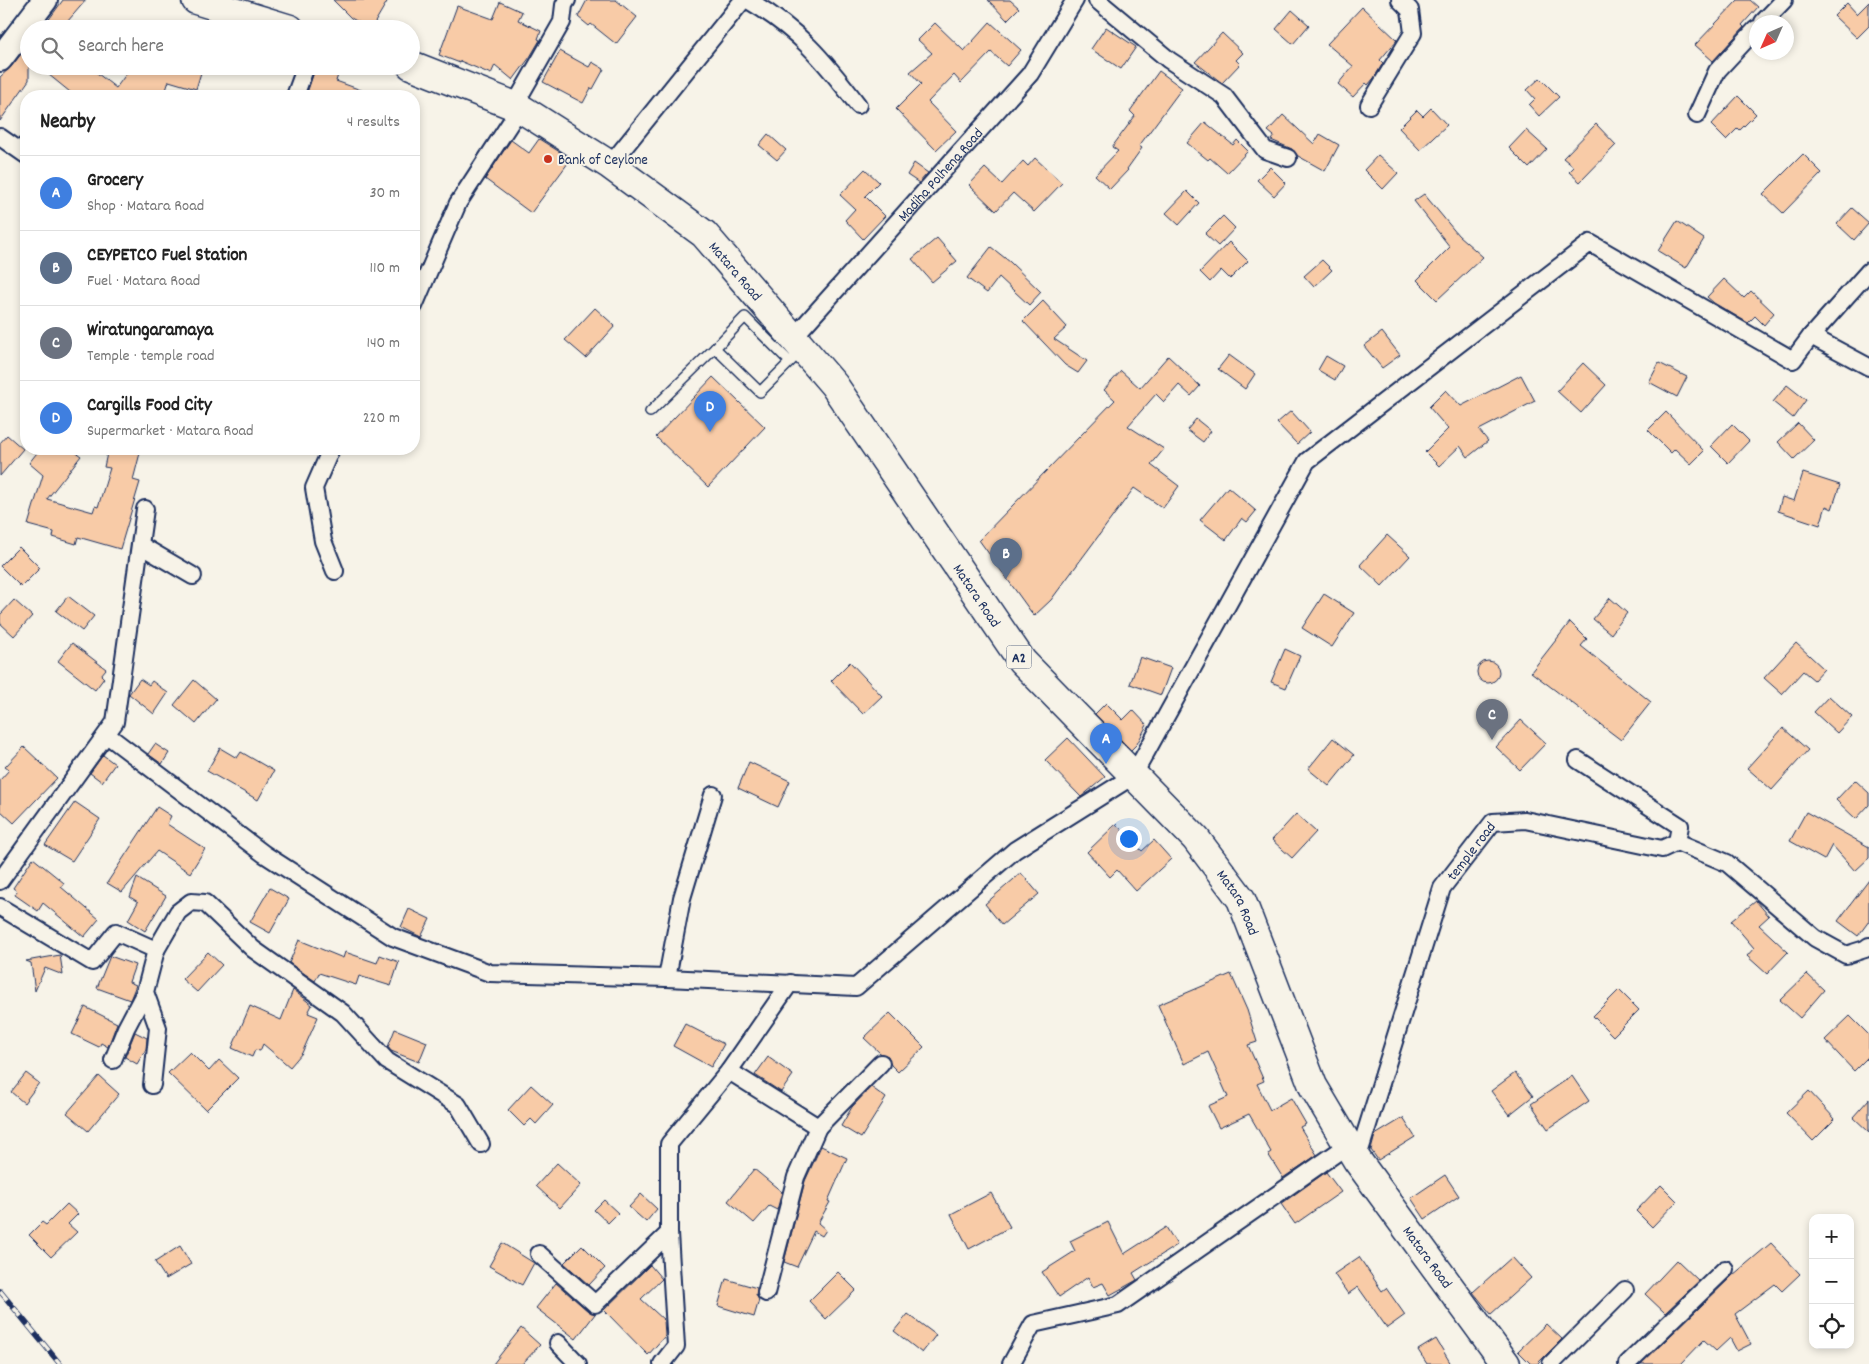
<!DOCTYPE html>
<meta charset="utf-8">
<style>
body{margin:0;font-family:Dekko,sans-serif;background:#f2f2f2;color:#222}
.controls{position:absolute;right:15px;bottom:15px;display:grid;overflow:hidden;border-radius:10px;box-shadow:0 2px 8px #0003}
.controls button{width:45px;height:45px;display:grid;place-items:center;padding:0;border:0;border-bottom:1px solid #e0e0e0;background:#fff;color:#222;font:25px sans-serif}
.compass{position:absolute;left:1749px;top:15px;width:45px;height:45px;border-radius:50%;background:#fff;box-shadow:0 2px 8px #0003;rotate:225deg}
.you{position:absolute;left:1128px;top:838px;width:18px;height:18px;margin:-12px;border:4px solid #fff;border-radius:50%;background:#1a73e8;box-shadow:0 0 0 8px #1a73e833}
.badge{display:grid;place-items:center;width:32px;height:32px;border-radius:50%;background:#111827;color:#fff;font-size:16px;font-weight:700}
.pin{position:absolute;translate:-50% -41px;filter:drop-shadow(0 1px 2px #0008)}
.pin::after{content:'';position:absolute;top:26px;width:18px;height:15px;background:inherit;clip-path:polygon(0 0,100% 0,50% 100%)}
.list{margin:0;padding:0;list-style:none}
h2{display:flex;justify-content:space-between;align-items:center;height:65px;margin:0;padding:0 20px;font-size:21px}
h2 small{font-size:16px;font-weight:400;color:#767676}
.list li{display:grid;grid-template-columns:32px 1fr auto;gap:15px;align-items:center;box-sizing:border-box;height:75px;padding:0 20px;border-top:1px solid #e0e0e0}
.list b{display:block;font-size:19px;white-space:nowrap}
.list p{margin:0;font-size:16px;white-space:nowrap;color:#767676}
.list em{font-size:16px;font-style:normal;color:#767676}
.icon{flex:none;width:28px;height:28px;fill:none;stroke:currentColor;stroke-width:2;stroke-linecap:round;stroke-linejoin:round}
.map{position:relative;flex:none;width:1869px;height:1364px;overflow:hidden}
.search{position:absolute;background:#fff;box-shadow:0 2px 8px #0003;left:20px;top:20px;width:400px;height:55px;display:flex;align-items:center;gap:12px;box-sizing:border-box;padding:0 18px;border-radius:28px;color:#767676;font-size:19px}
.panel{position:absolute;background:#fff;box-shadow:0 2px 8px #0003;left:20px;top:90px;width:400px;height:365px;border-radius:20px}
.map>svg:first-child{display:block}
.building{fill:#f8cba7;stroke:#1b2f5e}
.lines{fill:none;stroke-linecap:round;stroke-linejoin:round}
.lane-casing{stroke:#1b2f5e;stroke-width:12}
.street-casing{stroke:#1b2f5e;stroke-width:20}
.secondary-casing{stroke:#1b2f5e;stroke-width:28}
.highway-casing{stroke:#1b2f5e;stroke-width:31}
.lane{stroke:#f7f3e8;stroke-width:9}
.street{stroke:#f7f3e8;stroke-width:16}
.secondary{stroke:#f7f3e8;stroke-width:24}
.highway{stroke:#f7f3e8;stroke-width:28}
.rail-casing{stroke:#1b2f5e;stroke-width:5.5}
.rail{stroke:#f7f3e8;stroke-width:4;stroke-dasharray:11;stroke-linecap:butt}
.poi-dot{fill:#c8321e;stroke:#f7f3e8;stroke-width:2}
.labels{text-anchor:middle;stroke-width:4;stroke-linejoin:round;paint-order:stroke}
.shield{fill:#f7f3e8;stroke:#5d6a87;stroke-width:1}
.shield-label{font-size:14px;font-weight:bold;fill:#1b2f5e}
.poi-label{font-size:15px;fill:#1b2f5e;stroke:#f7f3e8;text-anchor:start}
.street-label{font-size:15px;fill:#1b2f5e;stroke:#f7f3e8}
</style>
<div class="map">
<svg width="1869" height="1364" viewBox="0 0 1869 1364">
<rect width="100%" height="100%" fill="#f7f3e8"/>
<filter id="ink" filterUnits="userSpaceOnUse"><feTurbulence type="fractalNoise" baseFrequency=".02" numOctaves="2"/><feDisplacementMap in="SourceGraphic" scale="10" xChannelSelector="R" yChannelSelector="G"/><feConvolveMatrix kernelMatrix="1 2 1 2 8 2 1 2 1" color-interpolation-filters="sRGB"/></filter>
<g filter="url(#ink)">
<g class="building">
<polygon points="63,0 86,0 61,29 42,29"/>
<polygon points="333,0 388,0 371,29 351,18"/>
<polygon points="587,0 616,0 637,17 616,44 591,24 589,26 578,17"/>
<polygon points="988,0 1010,0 1019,8 1007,20"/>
<polygon points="1738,0 1750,0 1758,7 1742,25 1744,27 1713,61 1695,45"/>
<polygon points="500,2 522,12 518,20 541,31 538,39 540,40 530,57 513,80 495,65 491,74 460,61 460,63 439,55 457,6 493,19"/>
<polygon points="1869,2 1869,26 1857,38 1834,16 1847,3 1857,14"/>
<polygon points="1362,7 1397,40 1380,60 1383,63 1374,78 1368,85 1366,83 1353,97 1338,84 1353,66 1327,44"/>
<polygon points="1292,10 1309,25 1293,44 1276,29"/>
<polygon points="990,22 1021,50 1007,66 991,52 961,83 954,75 928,102 956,131 936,150 896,109 921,84 910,72 932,53 918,40 935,23 964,51"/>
<polygon points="1106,27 1136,47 1121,69 1091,49"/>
<polygon points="1222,33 1243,53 1236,60 1240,64 1222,83 1195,62"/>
<polygon points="29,44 29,80 0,121 0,77 11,67"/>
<polygon points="560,51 589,67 592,62 604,69 593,89 591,88 583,103 543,82"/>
<polygon points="38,66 88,66 116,88 132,66 203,66 196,89 169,81 164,96 75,96"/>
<polygon points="316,66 341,66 336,81 372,94 372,96 306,96"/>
<polygon points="1159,71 1182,88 1139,146 1142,148 1127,169 1128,170 1110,189 1095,175 1118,151 1112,147 1135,116 1130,111"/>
<polygon points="1540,78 1559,97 1539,116 1529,105 1535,99 1527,90"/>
<polygon points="1738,96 1756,114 1740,130 1738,128 1726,140 1711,125"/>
<polygon points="1431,108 1447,125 1420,150 1399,128 1417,110 1423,116"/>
<polygon points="1283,115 1314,144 1320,134 1339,145 1325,171 1298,156 1292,149 1271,140 1274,136 1268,131"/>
<polygon points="1205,122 1233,145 1237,140 1248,151 1227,173 1210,158 1208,160 1187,143"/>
<polygon points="1596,124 1616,145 1580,182 1569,172 1574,167 1563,158"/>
<polygon points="1526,130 1547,149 1529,168 1509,148"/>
<polygon points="768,134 786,150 777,160 759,145"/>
<polygon points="539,139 571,159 531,213 485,179 511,140 529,153"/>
<polygon points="1803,154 1822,173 1783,213 1763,194"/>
<polygon points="1378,155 1398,173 1383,189 1364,170"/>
<polygon points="1035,158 1062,183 1034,212 1013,193 996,211 969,185 985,168 1002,184 1023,161 1028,166"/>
<polygon points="914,163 928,173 919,183 907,175"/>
<polygon points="1270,167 1286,183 1274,196 1257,180"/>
<polygon points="865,169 879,182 865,196 885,216 863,239 845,220 855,209 840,195"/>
<polygon points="1187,191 1199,203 1179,225 1166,213"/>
<polygon points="1424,194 1458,235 1483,257 1437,300 1417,280 1450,247 1414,201"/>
<polygon points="1852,208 1869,223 1854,240 1837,224"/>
<polygon points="1223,216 1235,228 1218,246 1205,234"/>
<polygon points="1677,221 1704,239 1686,268 1658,251"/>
<polygon points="937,238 957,261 932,282 912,259"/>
<polygon points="1229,242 1248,261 1230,279 1221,270 1210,282 1200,272"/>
<polygon points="991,247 1010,262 1041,292 1029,305 999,277 987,293 967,278"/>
<polygon points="1322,260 1332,270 1314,287 1304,276"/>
<polygon points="1724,279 1744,298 1751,291 1774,313 1764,325 1755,316 1748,323 1714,303 1707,297"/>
<polygon points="1043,301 1067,327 1054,339 1087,361 1078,373 1065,365 1023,321"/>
<polygon points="595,308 615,326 586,358 565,340"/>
<polygon points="1382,332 1400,355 1382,368 1364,346"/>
<polygon points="1229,355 1255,374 1245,389 1218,369"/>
<polygon points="1168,356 1200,386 1191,396 1179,385 1164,402 1156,394 1128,426 1164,449 1151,465 1179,486 1163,508 1134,488 1051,600 1034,616 979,540 1115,400 1104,390 1121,371 1140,388"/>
<polygon points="1326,356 1343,366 1335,380 1318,370"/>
<polygon points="1583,363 1606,385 1581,413 1557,391"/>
<polygon points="1659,363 1687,377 1677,397 1649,382"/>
<polygon points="1521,375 1535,401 1479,430 1488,441 1468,457 1460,446 1439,466 1425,452 1448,429 1429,407 1446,390 1461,406"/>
<polygon points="713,377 765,427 708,487 656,437"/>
<polygon points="1787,385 1806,400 1793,418 1773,402"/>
<polygon points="1291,411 1310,432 1297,444 1277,423"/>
<polygon points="1666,412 1704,451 1691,464 1675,449 1671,453 1648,430"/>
<polygon points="1196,419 1211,431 1203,442 1187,430"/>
<polygon points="1798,423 1814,440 1794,459 1778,442"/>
<polygon points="1732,424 1749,441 1728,463 1711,446"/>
<polygon points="7,435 23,449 0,476 0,443"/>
<polygon points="40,449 71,449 81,456 47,499 93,512 95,506 98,507 110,468 104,467 108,449 122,449 140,453 133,480 140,482 120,549 78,537 76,544 53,537 54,532 28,525 43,475 29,463"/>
<polygon points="1803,473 1840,485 1832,509 1826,506 1820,525 1778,511 1782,497 1794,501"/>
<polygon points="1228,487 1256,511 1247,522 1242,518 1226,540 1200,520"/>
<polygon points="1387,535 1410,556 1382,586 1360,565"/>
<polygon points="19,547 40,568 21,587 0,566"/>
<polygon points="1324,594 1354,613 1332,647 1302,628"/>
<polygon points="68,596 94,616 82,631 56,611"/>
<polygon points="1610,598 1627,613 1611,634 1593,619"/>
<polygon points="14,600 32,616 14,636 0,623 0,615"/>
<polygon points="1570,622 1587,639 1581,646 1651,702 1621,740 1531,672"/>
<polygon points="72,643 106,669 101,675 104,678 95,690 58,661"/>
<polygon points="1796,643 1824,669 1814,680 1803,671 1782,694 1764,678"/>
<polygon points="1285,649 1300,656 1286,688 1271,682"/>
<polygon points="1140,657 1171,668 1161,695 1130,684"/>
<circle cx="1488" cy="672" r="11"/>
<polygon points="850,662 882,696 863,714 831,681"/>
<polygon points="140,679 149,685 152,681 168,693 154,714 129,694"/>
<polygon points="194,680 216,699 196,724 174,705"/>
<polygon points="1829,696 1852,717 1837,733 1814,712"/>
<polygon points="1106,703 1123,720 1133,710 1147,725 1137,744 1131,750 1095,714"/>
<polygon points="1521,720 1546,743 1520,770 1496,747"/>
<polygon points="1783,728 1808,750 1772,790 1747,768"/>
<polygon points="1068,738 1105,777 1081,797 1045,760"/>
<polygon points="1333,738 1354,755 1329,786 1308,769"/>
<polygon points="155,744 169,753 162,764 148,754"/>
<polygon points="24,747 57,778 14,823 0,810 0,780 9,770 5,767"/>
<polygon points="220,748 237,758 241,752 274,771 258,800 207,771"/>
<polygon points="103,755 115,764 102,782 90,773"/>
<polygon points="749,762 790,781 778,807 738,788"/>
<polygon points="1855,780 1869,793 1869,805 1856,819 1836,800"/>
<polygon points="75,802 100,819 72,861 45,845"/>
<polygon points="157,807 171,816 167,824 205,849 190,873 157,851 122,892 107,883"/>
<polygon points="1806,812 1869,847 1869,858 1855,871 1832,845 1824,860 1790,841"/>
<polygon points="1296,814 1316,832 1292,858 1272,840"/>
<polygon points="1116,824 1142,851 1154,840 1171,859 1136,891 1117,870 1110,877 1087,852"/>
<polygon points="33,858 64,883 61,887 99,919 84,937 43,903 38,911 15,895 17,891 13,888"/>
<polygon points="1021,873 1039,894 1002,925 985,904"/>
<polygon points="137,878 166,896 145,931 128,920 138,902 130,897"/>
<polygon points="1869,880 1869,921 1858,936 1838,921"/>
<polygon points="270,888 289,899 270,933 250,922"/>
<polygon points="1756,901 1769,916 1759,925 1788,952 1767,974 1747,956 1754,948 1731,921"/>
<polygon points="409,909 430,919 421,937 401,927"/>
<polygon points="299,940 343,958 345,952 377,963 380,955 399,962 391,986 359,976 356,985 319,973 315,981 289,963"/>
<polygon points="208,952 222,965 197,992 182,979"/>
<polygon points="60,955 63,975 45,968 35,991 31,963 26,961"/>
<polygon points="110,956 135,965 129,982 136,985 130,1000 97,988"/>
<polygon points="1231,974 1247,1010 1257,1042 1248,1045 1264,1081 1257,1084 1270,1110 1291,1098 1306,1124 1300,1127 1317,1155 1283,1178 1268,1154 1271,1152 1249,1114 1219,1128 1208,1106 1228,1097 1208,1052 1184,1064 1158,1005"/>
<polygon points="1807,974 1824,990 1800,1018 1780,1000"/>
<polygon points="293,990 312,1005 308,1013 318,1017 302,1053 290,1067 263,1044 260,1051 255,1050 252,1057 232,1048 250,1006 281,1020"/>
<polygon points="1619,990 1639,1010 1613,1036 1593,1016"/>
<polygon points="85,1007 117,1023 108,1047 101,1043 99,1047 72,1034"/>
<polygon points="890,1013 924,1047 898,1072 891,1065 888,1056 880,1053 864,1038"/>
<polygon points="1850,1016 1869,1035 1869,1056 1854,1071 1825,1040"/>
<polygon points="685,1024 724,1044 711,1067 673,1046"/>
<polygon points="395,1029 427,1042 419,1062 391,1051 388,1047"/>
<polygon points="135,1032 147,1038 146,1049 137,1064 125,1057"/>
<polygon points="190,1052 209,1071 219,1060 238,1078 206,1110 168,1073"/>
<polygon points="768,1057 793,1075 781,1092 755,1075"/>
<polygon points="26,1073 39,1083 24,1103 11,1092"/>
<polygon points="1515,1073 1533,1096 1509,1115 1491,1091"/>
<polygon points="99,1076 119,1094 88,1131 67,1113"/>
<polygon points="1572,1076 1589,1101 1548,1129 1531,1104"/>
<polygon points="531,1085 553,1105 536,1124 531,1119 524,1126 508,1110"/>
<polygon points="871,1087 886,1098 861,1138 841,1126 852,1107"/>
<polygon points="1809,1091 1835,1119 1813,1141 1786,1113"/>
<polygon points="1869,1099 1869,1132 1853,1117"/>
<polygon points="1403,1118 1415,1137 1378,1160 1371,1150 1375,1135"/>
<polygon points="821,1146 847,1158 828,1201 830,1202 818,1223 826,1230 822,1236 814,1231 797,1267 784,1262 805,1181"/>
<polygon points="557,1163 581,1185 560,1208 536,1186"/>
<polygon points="754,1169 782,1192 777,1210 769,1206 754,1223 728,1201"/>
<polygon points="1326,1172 1341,1192 1295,1224 1281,1204"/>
<polygon points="1445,1175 1459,1196 1425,1219 1411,1198"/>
<polygon points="1661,1185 1677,1201 1652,1227 1636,1211"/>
<polygon points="991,1193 1010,1227 969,1249 951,1214"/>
<polygon points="641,1194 657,1209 646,1222 629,1207"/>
<polygon points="604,1200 618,1213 608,1223 594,1210"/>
<polygon points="67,1204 78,1214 68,1224 77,1232 51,1257 29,1235 42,1222 46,1225"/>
<polygon points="1108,1222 1124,1254 1166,1227 1177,1245 1133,1273 1137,1280 1110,1295 1103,1283 1093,1287 1088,1277 1059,1297 1042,1272 1075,1251 1070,1241"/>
<polygon points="502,1243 534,1263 522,1285 489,1266"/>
<polygon points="1771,1243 1800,1274 1782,1291 1775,1284 1735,1314 1751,1344 1737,1351 1730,1338 1716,1351 1704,1340 1681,1364 1641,1364 1733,1275"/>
<polygon points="582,1245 605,1268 589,1285 564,1263"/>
<polygon points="180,1246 191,1264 166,1279 155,1262"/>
<polygon points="1359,1257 1382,1291 1386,1288 1405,1315 1387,1328 1358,1287 1348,1294 1334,1274"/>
<polygon points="1512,1257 1531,1278 1491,1314 1473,1292"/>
<polygon points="1677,1260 1699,1281 1665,1313 1645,1294"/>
<polygon points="650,1265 662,1279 641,1299 664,1320 665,1336 648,1355 604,1310"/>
<polygon points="838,1272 856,1290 826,1319 809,1301"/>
<polygon points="726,1279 757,1288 756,1295 759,1300 754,1317 718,1306"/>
<polygon points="556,1283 588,1311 595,1314 576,1339 536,1308"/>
<polygon points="908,1314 936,1335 922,1353 894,1331"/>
<polygon points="1546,1324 1562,1339 1537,1364 1531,1364 1518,1351"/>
<polygon points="521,1328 540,1345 522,1364 493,1364"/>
<polygon points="1436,1339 1451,1364 1427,1364 1418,1350"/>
</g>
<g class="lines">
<defs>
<g id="lane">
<polyline points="790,362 745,317 715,348 760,392 801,351"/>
<polyline points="650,412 715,348"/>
</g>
<g id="street">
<path d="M748 0C798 29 824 60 858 105"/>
<polyline points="1097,0 1169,60 1224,96 1265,150 1288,158"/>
<polyline points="1763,22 1784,0"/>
<polyline points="295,96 306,66"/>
<polyline points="1369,105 1413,33 1410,10 1400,0"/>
<polyline points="514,106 562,22 564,5 567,0"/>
<polyline points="1697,115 1717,71 1756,29"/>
<polyline points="0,137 26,155"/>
<polyline points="610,165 743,0"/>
<polyline points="414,306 458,203 520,108"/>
<polyline points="1811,336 1869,271"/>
<path id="s1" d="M793 338 1030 74 1075 0"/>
<polyline points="331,449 314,488 323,541 335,571"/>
<polyline points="140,545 193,576"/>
<polyline points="107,735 264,854 393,937 490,973 667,978 856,987 1015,850 1133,776 1307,461 1590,243 1793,360 1811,336 1869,367"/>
<polyline points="1677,842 1727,863 1815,938 1846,955 1865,949 1869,946"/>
<polyline points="0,881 115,722 145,509"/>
<polyline points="0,907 92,962 116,932 156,950 178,912 191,902 205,903 253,949 343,1013 387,1061 458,1105 481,1144"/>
<polyline points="667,978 682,898 713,795"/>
<polyline points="113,1060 126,1028 145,992"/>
<polyline points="729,1071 818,1127 796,1177 766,1293"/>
<polyline points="152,1085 158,1028 145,992 156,950"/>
<polyline points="818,1127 881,1063"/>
<path id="s2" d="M1357 1160 1442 888 1493 822 1525 820 1662 849 1677 842 1680 826 1578 760"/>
<polyline points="539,1254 595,1304 669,1233"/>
<polyline points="558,1343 578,1364"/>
<polyline points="662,1364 676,1346 669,1233 669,1144 729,1071 790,983"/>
<polyline points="1011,1364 1033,1324 1118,1305 1348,1145"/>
<polyline points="1551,1364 1625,1290"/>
<polyline points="1627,1364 1725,1269"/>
</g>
<polyline id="secondary" points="0,59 45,0"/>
<g id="highway">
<polyline points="196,0 290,29"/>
<path id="s3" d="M411 65 520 108 610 165 704 234 834 385 1022 661 1196 839 1241 899 1313 1086 1357 1160 1506 1364"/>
</g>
</defs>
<use href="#lane" class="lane-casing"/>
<use href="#street" class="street-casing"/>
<use href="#secondary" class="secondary-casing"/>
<use href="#highway" class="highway-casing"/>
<use href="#lane" class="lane"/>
<use href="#street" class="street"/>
<use href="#secondary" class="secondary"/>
<use href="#highway" class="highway"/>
<defs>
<polyline id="rail" points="0,1291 60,1364"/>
</defs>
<use href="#rail" class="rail-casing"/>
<use href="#rail" class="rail"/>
</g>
</g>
<circle class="poi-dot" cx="548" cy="159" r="5"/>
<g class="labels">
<rect class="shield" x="1006.5" y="645.5" width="25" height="23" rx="4"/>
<g class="shield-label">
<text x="1019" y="662">A2</text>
</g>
<g class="poi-label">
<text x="558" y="164">Bank of Ceylone</text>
</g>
<g class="street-label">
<text dy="5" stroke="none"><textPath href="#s1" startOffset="220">Madiha Polhena Road</textPath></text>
<text dy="5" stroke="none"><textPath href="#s3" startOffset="389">Matara Road</textPath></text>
<text dy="5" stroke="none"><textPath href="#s3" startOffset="794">Matara Road</textPath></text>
<text dy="5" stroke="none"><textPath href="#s2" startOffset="332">temple road</textPath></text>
<text dy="5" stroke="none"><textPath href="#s3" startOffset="1199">Matara Road</textPath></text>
<text dy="5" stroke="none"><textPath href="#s3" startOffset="1604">Matara Road</textPath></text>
</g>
</g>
</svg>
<div class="controls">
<button>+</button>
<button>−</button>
<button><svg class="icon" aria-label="locate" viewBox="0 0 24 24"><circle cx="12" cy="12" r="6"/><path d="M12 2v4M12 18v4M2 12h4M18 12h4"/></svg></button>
</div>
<svg class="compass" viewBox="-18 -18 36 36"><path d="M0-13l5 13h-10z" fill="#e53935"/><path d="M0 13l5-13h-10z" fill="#767676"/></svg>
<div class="you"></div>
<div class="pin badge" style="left:1106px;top:764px;background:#3f7fe0">A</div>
<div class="pin badge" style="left:1006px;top:579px;background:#5c6f8a">B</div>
<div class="pin badge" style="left:1492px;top:740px;background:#6b7280">C</div>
<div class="pin badge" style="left:710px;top:432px;background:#3f7fe0">D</div>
<div class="search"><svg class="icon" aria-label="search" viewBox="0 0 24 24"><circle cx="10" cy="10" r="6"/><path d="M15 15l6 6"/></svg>Search here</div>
<section class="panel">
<h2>Nearby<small>4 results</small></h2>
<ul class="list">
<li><span class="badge" style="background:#3f7fe0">A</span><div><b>Grocery</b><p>Shop · Matara Road</p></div><em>30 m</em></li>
<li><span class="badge" style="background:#5c6f8a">B</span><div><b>CEYPETCO Fuel Station</b><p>Fuel · Matara Road</p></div><em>110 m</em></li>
<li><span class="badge" style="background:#6b7280">C</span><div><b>Wiratungaramaya</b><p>Temple · temple road</p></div><em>140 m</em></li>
<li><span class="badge" style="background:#3f7fe0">D</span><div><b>Cargills Food City</b><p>Supermarket · Matara Road</p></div><em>220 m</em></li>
</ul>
</section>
</div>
